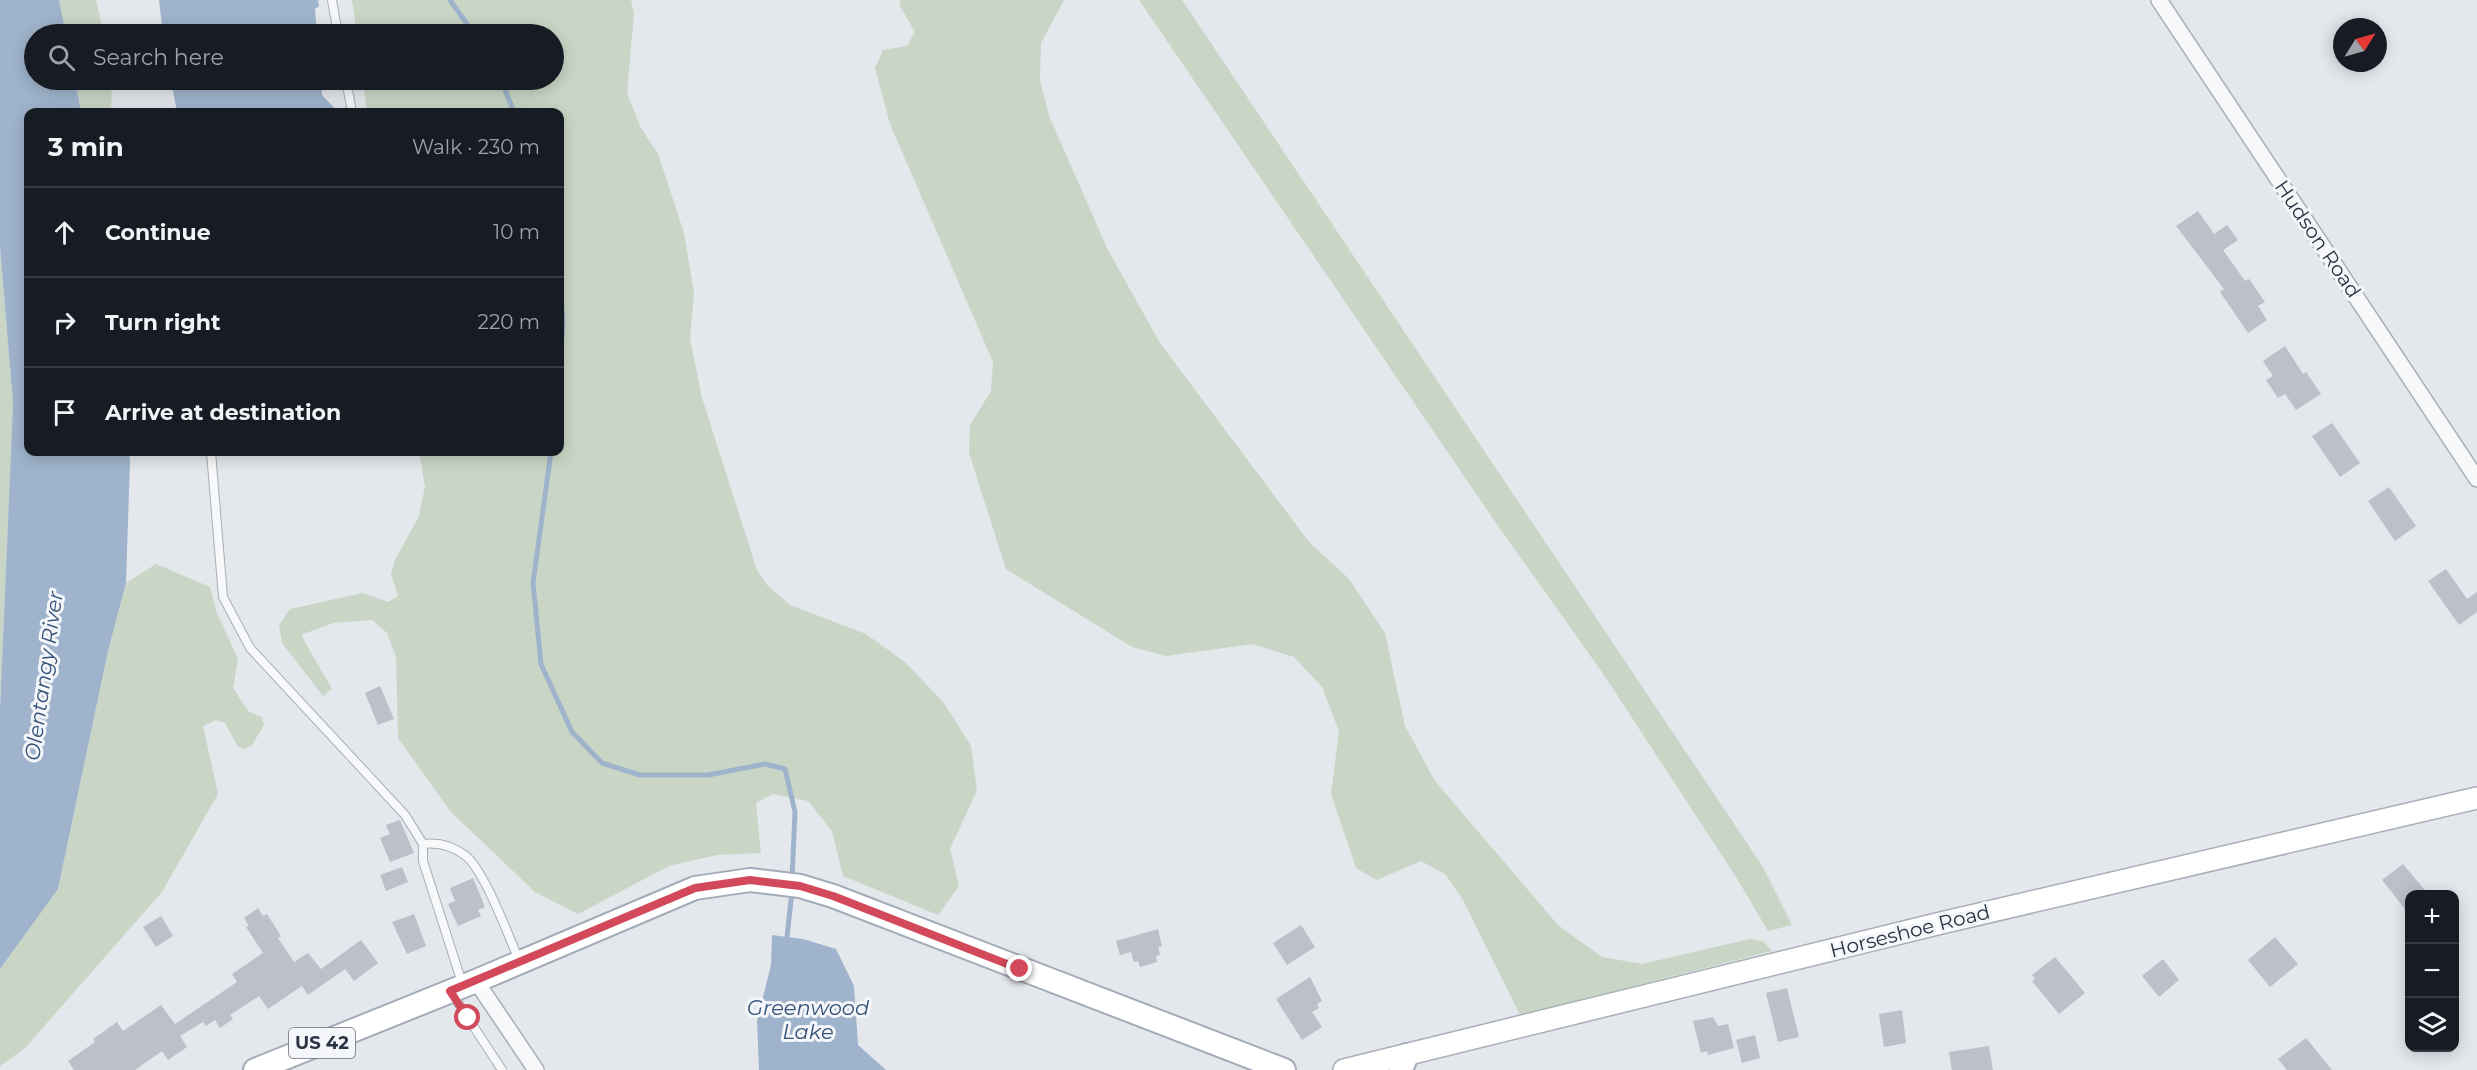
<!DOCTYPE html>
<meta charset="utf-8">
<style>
body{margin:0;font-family:Montserrat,sans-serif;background:#20242c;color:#f1f3f6}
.controls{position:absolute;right:18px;bottom:18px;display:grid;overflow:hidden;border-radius:12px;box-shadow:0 3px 15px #0003}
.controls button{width:54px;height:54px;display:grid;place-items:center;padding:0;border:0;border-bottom:2px solid #363941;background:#171b24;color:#f1f3f6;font:30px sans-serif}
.compass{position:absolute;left:2333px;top:18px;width:54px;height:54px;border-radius:50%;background:#171b24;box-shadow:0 3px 15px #0003;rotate:53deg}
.stop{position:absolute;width:18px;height:18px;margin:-14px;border:4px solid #d1495b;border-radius:50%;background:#fff}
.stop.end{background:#d1495b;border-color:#fff;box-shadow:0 2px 6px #0008}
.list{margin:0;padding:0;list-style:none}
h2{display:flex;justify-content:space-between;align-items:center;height:78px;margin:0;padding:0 24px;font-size:26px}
h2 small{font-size:20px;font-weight:400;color:#9ea1a6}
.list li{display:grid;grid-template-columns:39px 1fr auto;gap:18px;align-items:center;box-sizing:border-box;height:90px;padding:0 24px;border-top:2px solid #363941}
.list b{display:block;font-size:22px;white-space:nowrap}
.list em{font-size:20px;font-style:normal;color:#9ea1a6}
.icon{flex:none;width:33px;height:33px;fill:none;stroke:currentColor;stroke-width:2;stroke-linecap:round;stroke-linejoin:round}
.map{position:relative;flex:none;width:2477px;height:1070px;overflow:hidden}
.search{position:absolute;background:#171b24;box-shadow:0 3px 15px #0003;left:24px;top:24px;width:540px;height:66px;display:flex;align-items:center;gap:15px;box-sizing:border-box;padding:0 21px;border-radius:33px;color:#9ea1a6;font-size:22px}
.panel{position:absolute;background:#171b24;box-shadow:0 3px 15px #0003;left:24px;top:108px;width:540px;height:348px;border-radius:12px}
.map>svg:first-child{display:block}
.green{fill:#c9d6c5}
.water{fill:#9fb4cc}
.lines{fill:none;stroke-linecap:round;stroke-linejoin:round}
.stream{stroke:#9fb4cc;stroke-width:5}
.building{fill:#bbc0ca}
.lane-casing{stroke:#a9aeb7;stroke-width:10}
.street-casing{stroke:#a9aeb7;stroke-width:18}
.secondary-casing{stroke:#a9aeb7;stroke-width:24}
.primary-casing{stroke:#a3abb8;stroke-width:26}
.lane{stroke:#f7f8fa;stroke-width:8}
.street{stroke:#f7f8fa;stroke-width:15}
.secondary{stroke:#fff;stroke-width:21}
.primary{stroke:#fff;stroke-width:22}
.route{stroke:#d1495b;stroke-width:8}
.labels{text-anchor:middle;stroke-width:6;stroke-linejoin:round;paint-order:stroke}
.shield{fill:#f4f6f9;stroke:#676e7b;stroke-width:1.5}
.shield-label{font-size:18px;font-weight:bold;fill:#2b3445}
.street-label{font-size:20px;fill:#2b3445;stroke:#f4f6f9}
.water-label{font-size:21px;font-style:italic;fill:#34527a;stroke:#f4f6f9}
</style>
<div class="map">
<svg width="2477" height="1070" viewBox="0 0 2477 1070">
<rect width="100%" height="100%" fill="#e4e7ec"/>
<g class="green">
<polygon points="59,0 96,0 104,34 66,34"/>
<polygon points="352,0 631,0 634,13 627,93 641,128 658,154 684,233 694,293 690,339 702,398 757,570 767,585 790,605 866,634 905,662 944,703 971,746 977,790 950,849 959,886 938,915 843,876 832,831 808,801 773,794 756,803 761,853 717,855 669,866 578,914 535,892 451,812 398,738 396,657 387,633 372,620 333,623 301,635 332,689 323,696 282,643 279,625 290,609 363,593 388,602 398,596 391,574 395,560 419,516 425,487 419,452 560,452 560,112 367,112 363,80 554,80 554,34 357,34"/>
<polygon points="900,0 1064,0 1041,43 1040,80 1049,116 1108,250 1160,343 1309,542 1349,579 1385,633 1405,726 1435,781 1558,925 1602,957 1642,964 1750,939 1763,941 1772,951 1520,1015 1463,900 1445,874 1421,861 1377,880 1356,868 1331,794 1339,731 1322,687 1294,657 1253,644 1166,656 1132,647 1006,569 969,453 970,425 991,391 993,362 890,124 875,68 883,50 907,46 915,32 900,6"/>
<polygon points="1139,0 1182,0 1763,867 1792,925 1768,931 1736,877 1606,678 1494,520"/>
<polygon points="75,80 112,80 111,112 81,112"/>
<polygon points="0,247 13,403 0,708"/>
<polygon points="156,564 210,587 217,613 238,659 233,688 249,712 262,717 264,725 252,745 244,749 238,747 225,723 216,720 203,726 218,794 162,892 25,1048 0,1066 0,969 58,889 108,651 126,583"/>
</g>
<g class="water">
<polygon points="0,0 59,0 66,34 34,34 34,80 75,80 81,112 28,112 28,452 129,452 130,461 126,583 108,651 58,889 0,969 0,708 13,403 0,247"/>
<polygon points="159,0 318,0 319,6 315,9 317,34 163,34"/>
<polygon points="171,80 321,80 322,95 338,112 177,112"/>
<polygon points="772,935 803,939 836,949 854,986 858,1045 886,1070 759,1070 757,1021 771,965"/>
</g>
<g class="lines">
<g class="stream">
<polyline points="450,0 474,34"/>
<polyline points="501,80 514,112"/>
<polyline points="560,283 563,322 560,363"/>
<polyline points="551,452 533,583 541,664 572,732 602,763 640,775 708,775 765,764 785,769 795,812 792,879"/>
<polyline points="789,944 787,937 792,891"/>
</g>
</g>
<g class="building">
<polygon points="2198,211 2214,234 2227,225 2238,240 2223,250 2245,281 2249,279 2265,302 2258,306 2267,320 2248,333 2220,292 2224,289 2176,226"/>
<polygon points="2285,346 2303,374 2306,372 2321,394 2296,410 2285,394 2278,398 2266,380 2273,376 2263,361"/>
<polygon points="2332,423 2360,463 2340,477 2312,436"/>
<polygon points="2389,487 2416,526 2395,541 2368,501"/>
<polygon points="2446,569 2467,599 2477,592 2477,612 2459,625 2428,581"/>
<polygon points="380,686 394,719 378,725 365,693"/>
<polygon points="400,820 414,853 390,862 380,838 390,834 386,825"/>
<polygon points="2403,864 2428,894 2409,894 2409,914 2382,880"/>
<polygon points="402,867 408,882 386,891 380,875"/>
<polygon points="473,878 485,907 478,910 481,916 458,926 448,904 455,901 450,888"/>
<polygon points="258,908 263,916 267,914 281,936 278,938 294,962 308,953 321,969 361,940 378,963 354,981 345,969 308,995 302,986 268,1009 259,996 230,1015 233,1019 220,1028 215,1020 206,1026 203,1022 180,1036 187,1047 168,1060 162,1051 135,1070 74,1070 68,1061 95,1042 93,1039 117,1022 123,1031 161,1005 175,1024 237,982 232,974 263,953 246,927 249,926 244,918"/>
<polygon points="414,914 426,946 407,954 392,922"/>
<polygon points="161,916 173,936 156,947 143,927"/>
<polygon points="1301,925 1315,947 1287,965 1273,943"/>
<polygon points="1158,929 1162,946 1158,947 1160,955 1156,956 1157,962 1140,967 1138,961 1134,962 1131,952 1120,955 1116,941"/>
<polygon points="2275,937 2298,964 2270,987 2248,960"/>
<polygon points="2055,957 2085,993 2059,1014 2032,981 2035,979 2032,975"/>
<polygon points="2163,959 2179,980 2159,997 2142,976"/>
<polygon points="1310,977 1322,1001 1317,1004 1319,1008 1312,1012 1322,1027 1302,1040 1276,999"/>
<polygon points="1787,988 1799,1037 1778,1042 1766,993"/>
<polygon points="1902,1010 1906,1043 1884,1047 1879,1014"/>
<polygon points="1713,1017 1718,1026 1728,1024 1734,1048 1708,1055 1707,1051 1701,1053 1693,1021"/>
<polygon points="1755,1035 1760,1058 1742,1063 1736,1040"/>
<polygon points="2306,1038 2332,1070 2287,1070 2278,1059"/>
<polygon points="1989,1046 1993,1070 1952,1070 1949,1052"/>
</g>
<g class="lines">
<defs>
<g id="lane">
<polyline points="332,0 338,34"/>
<polyline points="346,80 352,112"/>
<polyline points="211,452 223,597 250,648 405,815 423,844"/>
<path d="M462 983 423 861V844C438 842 453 846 466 856 485 872 508 935 519 960"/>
<polyline points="451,992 502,1070"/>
</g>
<g id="street">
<polyline points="2159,0 2477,479"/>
<polyline points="476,981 536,1070"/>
</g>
<polyline id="secondary" points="1344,1070 1941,923 2477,798"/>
<g id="primary">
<polyline points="255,1070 476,981 695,888 750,880 800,886 833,896 1284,1070"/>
<polyline points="1401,1070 1407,1055"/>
</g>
</defs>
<use href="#lane" class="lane-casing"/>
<use href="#street" class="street-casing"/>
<use href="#secondary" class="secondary-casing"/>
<use href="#primary" class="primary-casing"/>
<use href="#lane" class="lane"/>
<use href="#street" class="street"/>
<use href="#secondary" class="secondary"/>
<use href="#primary" class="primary"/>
</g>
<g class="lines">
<polyline class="route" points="468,1018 450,991 695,888 750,880 800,886 833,896 1020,969"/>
</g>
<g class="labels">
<rect class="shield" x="289" y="1028" width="66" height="30" rx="4.5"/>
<g class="shield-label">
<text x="322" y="1049">US 42</text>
</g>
<g class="street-label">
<text transform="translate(2318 239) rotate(56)" y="7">Hudson Road</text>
<text transform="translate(1910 931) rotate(-14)" y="7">Horseshoe Road</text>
</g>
<g class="water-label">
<text transform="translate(44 676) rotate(-82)" y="7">Olentangy River</text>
<text x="808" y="1015">Greenwood<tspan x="808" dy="24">Lake</tspan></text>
</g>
</g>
</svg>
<div class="controls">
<button>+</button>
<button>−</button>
<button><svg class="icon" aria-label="layers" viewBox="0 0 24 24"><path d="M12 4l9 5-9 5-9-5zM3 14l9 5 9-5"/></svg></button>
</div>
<svg class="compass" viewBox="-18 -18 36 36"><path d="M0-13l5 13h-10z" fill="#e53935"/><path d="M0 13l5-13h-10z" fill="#9ea1a6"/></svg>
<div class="stop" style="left:468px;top:1018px"></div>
<div class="stop end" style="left:1020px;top:969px"></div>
<div class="search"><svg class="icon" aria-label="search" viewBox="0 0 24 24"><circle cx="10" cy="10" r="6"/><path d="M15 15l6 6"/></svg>Search here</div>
<section class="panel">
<h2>3 min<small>Walk · 230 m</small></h2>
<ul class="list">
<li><svg class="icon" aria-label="ahead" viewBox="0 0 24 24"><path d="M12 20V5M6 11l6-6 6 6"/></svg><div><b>Continue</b></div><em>10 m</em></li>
<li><svg class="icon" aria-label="right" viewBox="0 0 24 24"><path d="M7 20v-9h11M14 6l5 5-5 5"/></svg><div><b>Turn right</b></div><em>220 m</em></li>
<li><svg class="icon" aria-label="arrive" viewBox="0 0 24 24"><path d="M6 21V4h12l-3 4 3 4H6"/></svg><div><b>Arrive at destination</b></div></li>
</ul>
</section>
</div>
